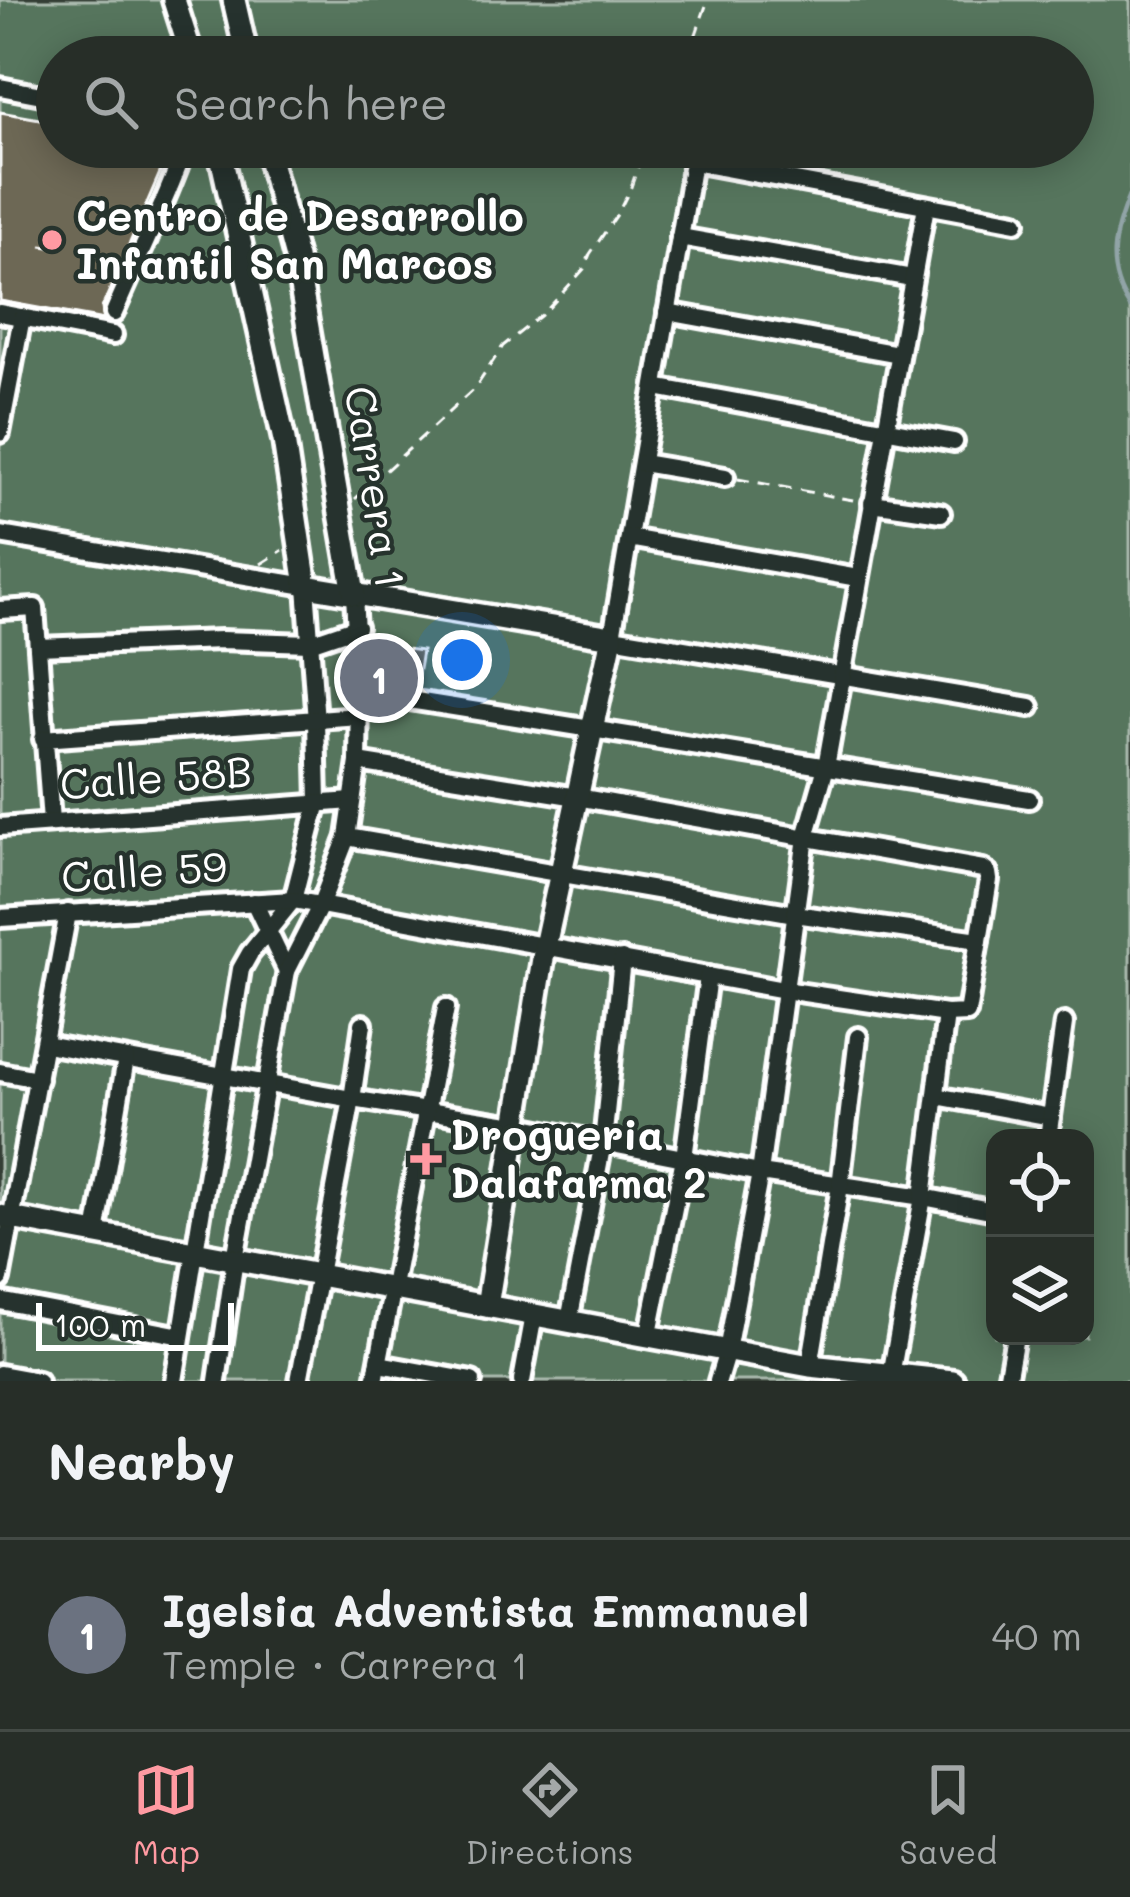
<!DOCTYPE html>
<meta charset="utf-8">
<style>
body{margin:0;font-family:Mali,sans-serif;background:#333a34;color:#f1f3f6}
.controls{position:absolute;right:36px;bottom:36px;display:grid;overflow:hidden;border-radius:24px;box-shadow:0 6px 30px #0003}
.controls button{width:108px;height:108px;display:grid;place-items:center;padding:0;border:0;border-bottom:3px solid #434a45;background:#272e28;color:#f1f3f6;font:60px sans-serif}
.scale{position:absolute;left:36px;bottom:30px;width:198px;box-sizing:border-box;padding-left:12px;border:6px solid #fff;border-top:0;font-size:33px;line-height:42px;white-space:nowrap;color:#fff;-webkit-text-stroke:9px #26332d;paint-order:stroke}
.you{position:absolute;left:462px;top:660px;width:42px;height:42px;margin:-30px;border:9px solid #fff;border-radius:50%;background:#1a73e8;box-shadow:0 0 0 18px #1a73e833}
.badge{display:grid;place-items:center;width:78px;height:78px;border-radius:50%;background:#ff9aa2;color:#fff;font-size:39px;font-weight:700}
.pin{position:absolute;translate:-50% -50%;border:6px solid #fff;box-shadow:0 3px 12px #0006}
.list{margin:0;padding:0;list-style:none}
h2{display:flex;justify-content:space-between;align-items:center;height:156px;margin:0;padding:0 48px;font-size:51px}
h2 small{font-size:39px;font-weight:400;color:#a4a8a8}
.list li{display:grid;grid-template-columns:78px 1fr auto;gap:36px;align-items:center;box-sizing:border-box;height:192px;padding:0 48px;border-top:3px solid #434a45}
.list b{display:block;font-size:45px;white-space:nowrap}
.list p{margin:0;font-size:39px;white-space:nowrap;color:#a4a8a8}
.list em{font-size:39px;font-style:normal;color:#a4a8a8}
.icon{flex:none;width:66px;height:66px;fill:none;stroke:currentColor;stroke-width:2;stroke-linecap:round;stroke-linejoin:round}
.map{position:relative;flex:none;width:1130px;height:1381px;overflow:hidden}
.search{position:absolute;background:#272e28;box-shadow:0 6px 30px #0003;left:36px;right:36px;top:36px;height:132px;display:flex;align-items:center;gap:30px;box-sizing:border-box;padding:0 42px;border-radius:66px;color:#a4a8a8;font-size:45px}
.sheet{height:348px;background:#272e28}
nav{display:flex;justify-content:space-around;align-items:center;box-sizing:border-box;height:168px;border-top:3px solid #434a45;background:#272e28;font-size:33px;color:#a4a8a8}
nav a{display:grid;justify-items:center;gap:6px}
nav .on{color:#ff9aa2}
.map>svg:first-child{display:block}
.green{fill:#56755d;stroke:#aabaae;stroke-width:3;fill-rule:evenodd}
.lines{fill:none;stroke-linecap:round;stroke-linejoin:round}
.stream{stroke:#91a4a7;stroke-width:4.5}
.building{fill:#6d6855;stroke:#fff;stroke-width:3}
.minor-casing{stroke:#fff;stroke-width:26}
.tertiary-casing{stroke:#fff;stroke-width:30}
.path{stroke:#fff;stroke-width:3;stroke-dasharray:12 9;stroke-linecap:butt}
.minor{stroke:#26332d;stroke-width:16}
.tertiary{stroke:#26332d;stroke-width:21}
.poi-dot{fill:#ff9aa2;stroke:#26332d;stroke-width:4.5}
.labels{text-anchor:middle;stroke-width:9;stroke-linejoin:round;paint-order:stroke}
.poi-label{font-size:42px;font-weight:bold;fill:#fff;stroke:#26332d;text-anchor:start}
.street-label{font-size:42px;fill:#fff;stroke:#26332d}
</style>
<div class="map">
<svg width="1130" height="1381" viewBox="0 0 1130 1381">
<rect width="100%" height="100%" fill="#343e35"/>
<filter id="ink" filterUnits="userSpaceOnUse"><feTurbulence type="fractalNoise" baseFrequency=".00833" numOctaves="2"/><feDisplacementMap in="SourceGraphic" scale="24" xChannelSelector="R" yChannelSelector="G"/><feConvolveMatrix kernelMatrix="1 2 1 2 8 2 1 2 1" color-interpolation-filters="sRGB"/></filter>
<g filter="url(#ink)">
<path class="green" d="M0 0H1130V1381H0ZM57 57H1073V147H57ZM995 1138H1085V1336H995Z"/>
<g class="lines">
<path class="stream" d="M1130 193C1113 234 1104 268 1130 307"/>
</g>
<g class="building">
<polygon points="0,112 57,122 57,147 171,147 102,308 104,320 0,301"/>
<polygon points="376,645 422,651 417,681 372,675"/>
</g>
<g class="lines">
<defs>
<g id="minor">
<polyline points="0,87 57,98"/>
<polyline points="1016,222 693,162 612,637 1030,707"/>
<polyline points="680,237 912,278"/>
<polyline points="667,312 899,354"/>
<polyline points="0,313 113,335"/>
<path d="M114 313C137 258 166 203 185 147"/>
<polyline points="655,387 954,442"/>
<polyline points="0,433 22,317"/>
<polyline points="642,463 725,477"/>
<polyline points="872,503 941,513"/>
<polyline points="0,535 306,586 316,721 318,802 293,900 250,953 241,969 174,1381"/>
<polyline points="629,538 858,578"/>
<polyline points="0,610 35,608 51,822"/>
<polyline points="38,647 221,640 310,643 357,627"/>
<polyline points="359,692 1029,799"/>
<polyline points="43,739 359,716"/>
<polyline points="0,827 352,801"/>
<polyline points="347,837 795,914 979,940"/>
<polyline points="254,902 287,971"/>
<polyline points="0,918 293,900 784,990 946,1014 967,1013 989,880 988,873 983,869 577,797 358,762"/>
<polyline points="45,1044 352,1099 515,1125 760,1173 923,1197 995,1211"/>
<polyline points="0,1072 38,1079"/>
<polyline points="936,1096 1051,1117"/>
<polyline points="1048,1138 1064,1023"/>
<polyline points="96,1234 126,1059"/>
<polyline points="0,1279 68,913"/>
<polyline points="0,1301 181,1336"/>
<polyline points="569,1321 603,1142 622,959"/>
<polyline points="648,1338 684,1158 708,976"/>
<polyline points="379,1364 472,1381"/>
<polyline points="810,1366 840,1186 858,1037"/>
<polyline points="0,1374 38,1381"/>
<polyline points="217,1381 235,1259 287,971 320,906 347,837 358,762 359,692 354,594"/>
<polyline points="299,1381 352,1099 363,1024"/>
<polyline points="375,1381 446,1008"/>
<polyline points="522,1381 534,1315"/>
<polyline points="718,1381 727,1351 760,1173 806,837 826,767 926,206"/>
<polyline points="890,1381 923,1197 946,1014"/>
<polyline points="1007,1381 1015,1336"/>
</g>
<g id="tertiary">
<polyline points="174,0 192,57"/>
<polyline points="234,0 247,57"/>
<polyline points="219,147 284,440 306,586 612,637 545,946 487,1306"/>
<polyline points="266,147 296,258 354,594"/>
<polyline points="0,1216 810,1366 953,1381"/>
</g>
</defs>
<use href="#minor" class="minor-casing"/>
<use href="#tertiary" class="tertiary-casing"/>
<g class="path">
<polyline points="259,43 272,43 340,57"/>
<polyline points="688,57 708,0"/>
<polyline points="41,246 56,248"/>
<polyline points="738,479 858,501"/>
<polyline points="355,499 476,387 503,346 544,313 584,269 590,254 618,213 631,187 645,147"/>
<polyline points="261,564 283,550"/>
</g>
<use href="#minor" class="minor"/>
<use href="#tertiary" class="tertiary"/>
</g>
</g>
<g class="poi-dot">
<circle cx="52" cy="240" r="12"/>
<path d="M420 1141h12v12h12v12h-12v12h-12v-12h-12v-12h12z"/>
</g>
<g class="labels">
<g class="poi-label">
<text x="76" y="231">Centro de Desarrollo<tspan x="76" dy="48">Infantil San Marcos</tspan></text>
<text x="450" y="1150">Drogueria<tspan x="450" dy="48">Dalafarma 2</tspan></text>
</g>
<g class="street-label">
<text transform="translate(375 487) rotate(81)" y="15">Carrera 1</text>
<text transform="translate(156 778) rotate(-4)" y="15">Calle 58B</text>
<text transform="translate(144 872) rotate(-4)" y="15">Calle 59</text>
</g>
</g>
</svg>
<div class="controls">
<button><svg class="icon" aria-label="locate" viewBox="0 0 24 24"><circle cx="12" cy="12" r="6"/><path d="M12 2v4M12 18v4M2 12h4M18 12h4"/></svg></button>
<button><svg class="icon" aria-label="layers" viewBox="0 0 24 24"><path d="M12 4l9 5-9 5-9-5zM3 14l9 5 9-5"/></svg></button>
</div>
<div class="scale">100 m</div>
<div class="you"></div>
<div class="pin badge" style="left:379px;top:678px;background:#6b7280">1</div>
<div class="search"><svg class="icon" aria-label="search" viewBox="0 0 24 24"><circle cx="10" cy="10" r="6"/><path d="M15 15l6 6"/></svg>Search here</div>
</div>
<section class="sheet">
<h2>Nearby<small></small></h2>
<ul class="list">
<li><span class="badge" style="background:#6b7280">1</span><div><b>Igelsia Adventista Emmanuel</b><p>Temple · Carrera 1</p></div><em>40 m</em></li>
</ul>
</section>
<nav>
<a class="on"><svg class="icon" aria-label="map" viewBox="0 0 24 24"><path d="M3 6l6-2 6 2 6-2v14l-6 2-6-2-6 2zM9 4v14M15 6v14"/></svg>Map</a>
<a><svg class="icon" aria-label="directions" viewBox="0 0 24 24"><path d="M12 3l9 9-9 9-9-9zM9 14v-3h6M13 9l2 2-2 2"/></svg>Directions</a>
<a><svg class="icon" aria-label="saved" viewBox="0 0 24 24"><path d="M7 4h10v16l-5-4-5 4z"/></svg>Saved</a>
</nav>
